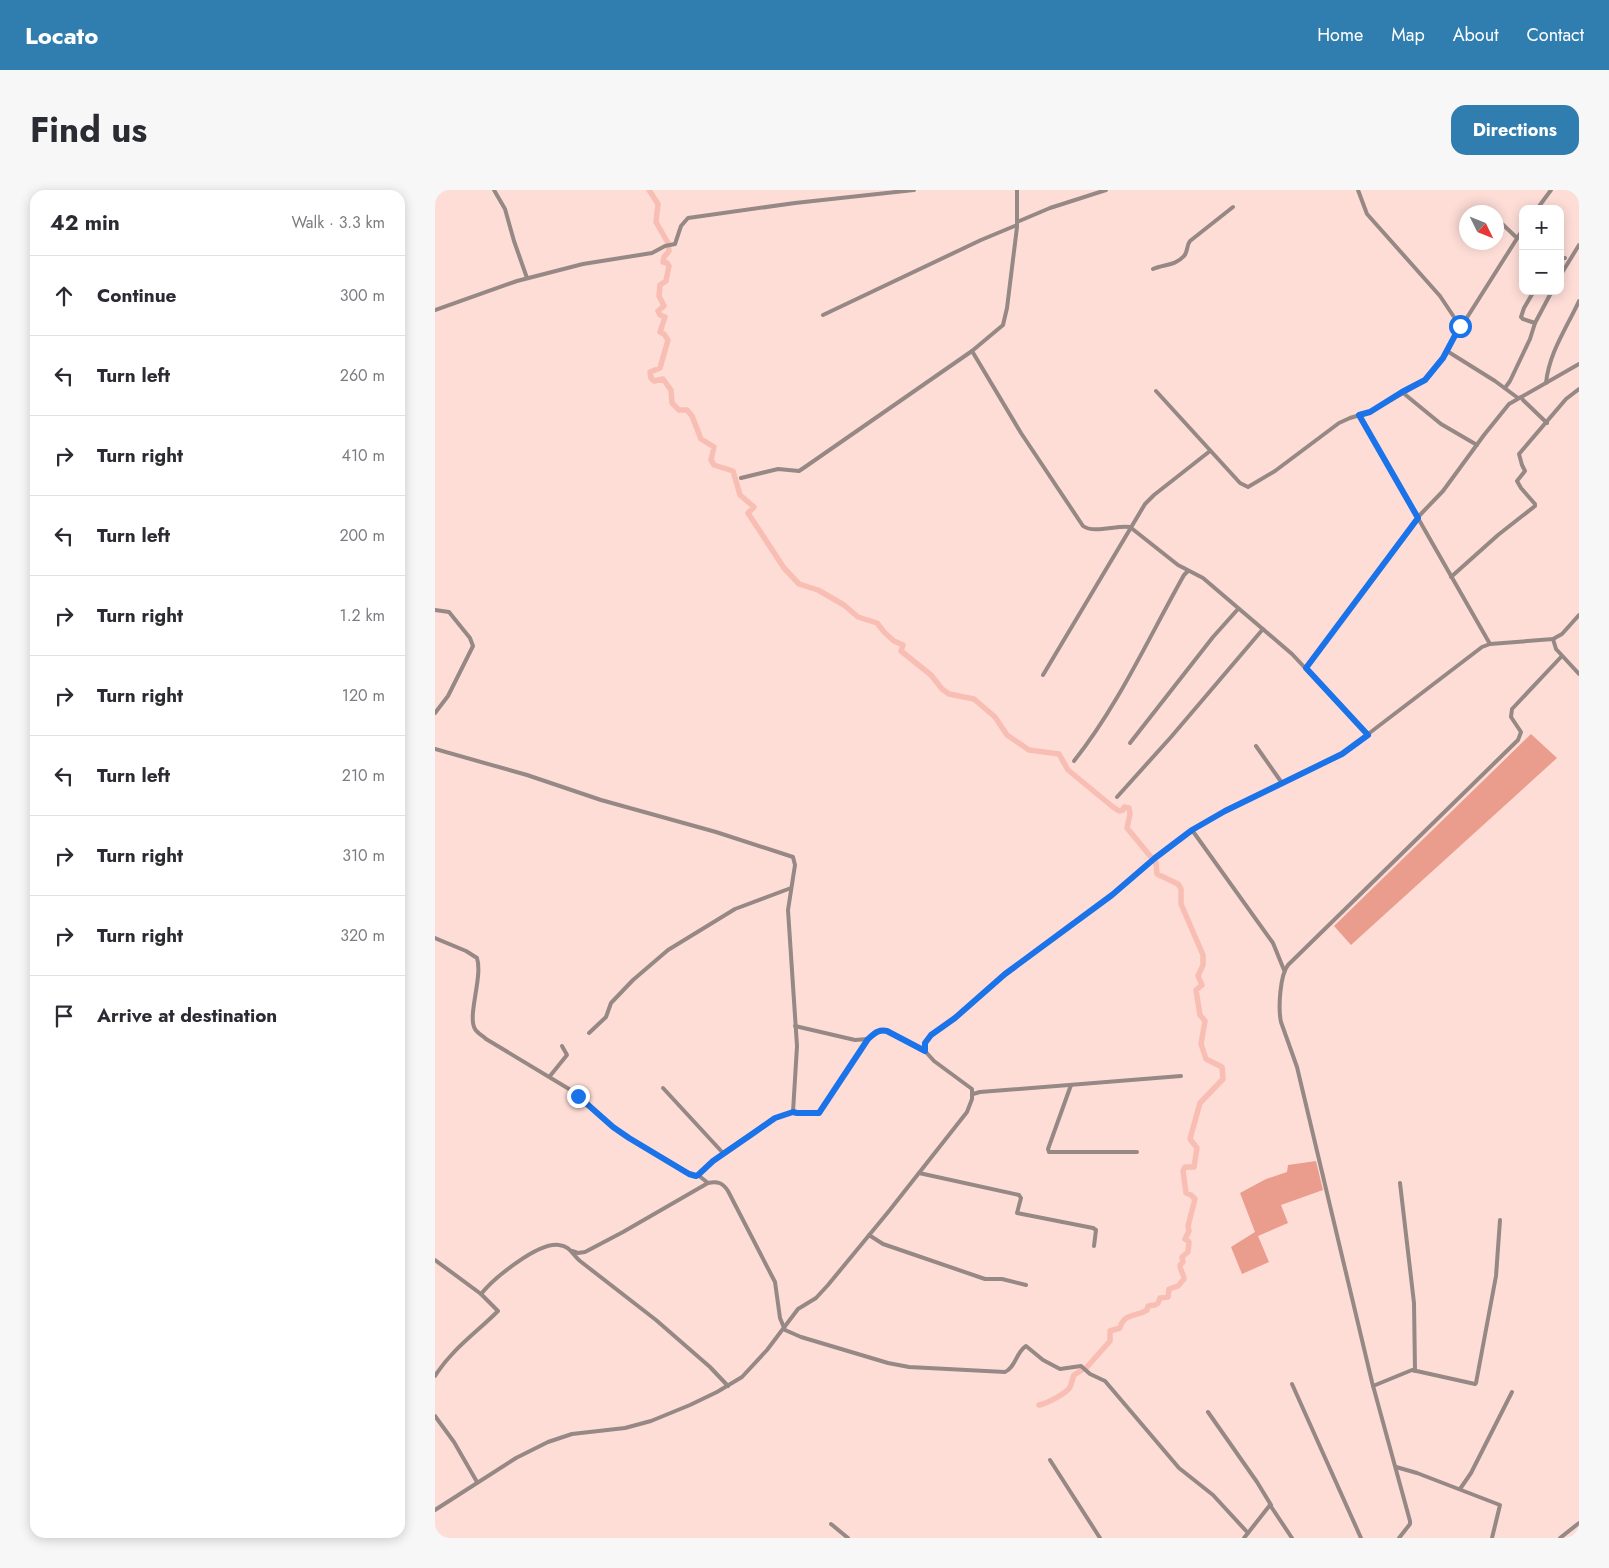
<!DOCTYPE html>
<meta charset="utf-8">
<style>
body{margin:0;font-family:Jost,sans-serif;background:#f7f7f7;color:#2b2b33}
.controls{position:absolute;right:15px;top:15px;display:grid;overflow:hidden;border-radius:10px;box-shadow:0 2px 12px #0003}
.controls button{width:45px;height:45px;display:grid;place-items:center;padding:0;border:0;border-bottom:1px solid #e1e1e2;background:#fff;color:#2b2b33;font:25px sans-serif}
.compass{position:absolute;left:1024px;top:15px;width:45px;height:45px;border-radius:50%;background:#fff;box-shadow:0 2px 12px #0003;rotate:133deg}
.stop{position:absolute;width:15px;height:15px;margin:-11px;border:4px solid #1a73e8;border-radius:50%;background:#fff}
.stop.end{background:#1a73e8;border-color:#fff;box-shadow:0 1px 5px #0008}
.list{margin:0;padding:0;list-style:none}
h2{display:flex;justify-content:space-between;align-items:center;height:65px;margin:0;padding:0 20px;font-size:21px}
h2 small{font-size:16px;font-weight:400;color:#7c7c81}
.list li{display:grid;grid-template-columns:32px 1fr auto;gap:15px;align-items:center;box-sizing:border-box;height:80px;padding:0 20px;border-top:1px solid #e1e1e2}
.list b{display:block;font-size:19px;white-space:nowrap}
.list em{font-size:16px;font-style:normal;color:#7c7c81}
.icon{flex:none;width:28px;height:28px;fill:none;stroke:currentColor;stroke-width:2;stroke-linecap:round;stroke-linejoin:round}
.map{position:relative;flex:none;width:1144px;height:1348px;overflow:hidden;border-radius:15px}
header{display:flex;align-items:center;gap:30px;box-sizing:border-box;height:70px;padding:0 25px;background:#307db0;color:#fff}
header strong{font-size:24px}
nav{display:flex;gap:28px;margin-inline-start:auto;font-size:18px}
.intro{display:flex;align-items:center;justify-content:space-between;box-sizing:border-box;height:120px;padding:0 30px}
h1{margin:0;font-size:35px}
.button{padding:12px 22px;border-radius:15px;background:#307db0;color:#fff;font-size:18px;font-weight:700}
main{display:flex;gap:30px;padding:0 30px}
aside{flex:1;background:#fff;border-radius:15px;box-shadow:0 2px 12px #0003}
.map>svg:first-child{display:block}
.green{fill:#eb9d8d}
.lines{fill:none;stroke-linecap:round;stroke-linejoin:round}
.river{stroke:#f8beb3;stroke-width:5.5}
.minor{stroke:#968885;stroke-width:4}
.route{stroke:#1a73e8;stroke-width:6}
</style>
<header>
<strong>Locato</strong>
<nav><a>Home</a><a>Map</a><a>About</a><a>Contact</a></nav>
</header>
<div class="intro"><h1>Find us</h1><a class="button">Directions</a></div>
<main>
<aside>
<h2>42 min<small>Walk · 3.3 km</small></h2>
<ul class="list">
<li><svg class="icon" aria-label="ahead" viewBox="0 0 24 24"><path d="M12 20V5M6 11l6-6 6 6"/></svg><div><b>Continue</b></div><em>300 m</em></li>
<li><svg class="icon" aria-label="left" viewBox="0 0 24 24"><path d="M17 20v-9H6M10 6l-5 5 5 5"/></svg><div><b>Turn left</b></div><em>260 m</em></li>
<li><svg class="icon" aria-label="right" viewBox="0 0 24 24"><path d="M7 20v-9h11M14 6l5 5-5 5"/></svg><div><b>Turn right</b></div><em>410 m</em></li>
<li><svg class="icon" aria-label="left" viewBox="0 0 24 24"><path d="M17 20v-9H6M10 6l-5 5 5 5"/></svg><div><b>Turn left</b></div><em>200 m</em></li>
<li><svg class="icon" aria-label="right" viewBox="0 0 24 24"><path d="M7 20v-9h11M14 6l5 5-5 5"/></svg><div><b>Turn right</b></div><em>1.2 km</em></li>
<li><svg class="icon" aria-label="right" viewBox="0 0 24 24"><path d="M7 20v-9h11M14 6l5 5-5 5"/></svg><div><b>Turn right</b></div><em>120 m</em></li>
<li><svg class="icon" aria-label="left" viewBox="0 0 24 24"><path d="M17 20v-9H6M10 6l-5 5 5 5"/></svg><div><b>Turn left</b></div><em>210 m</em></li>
<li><svg class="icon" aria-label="right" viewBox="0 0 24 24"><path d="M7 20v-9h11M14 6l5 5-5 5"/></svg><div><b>Turn right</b></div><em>310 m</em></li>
<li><svg class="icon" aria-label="right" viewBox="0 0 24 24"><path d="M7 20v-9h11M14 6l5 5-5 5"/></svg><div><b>Turn right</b></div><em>320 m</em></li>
<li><svg class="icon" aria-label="arrive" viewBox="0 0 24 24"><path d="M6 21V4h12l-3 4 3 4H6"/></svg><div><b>Arrive at destination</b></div></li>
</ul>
</aside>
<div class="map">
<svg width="1144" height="1348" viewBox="0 0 1144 1348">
<rect width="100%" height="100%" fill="#feddd7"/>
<g class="green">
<polygon points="1096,544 1122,568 916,755 899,736"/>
<polygon points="881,971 888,1000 846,1015 853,1033 823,1046 834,1072 807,1084 796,1057 820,1042 805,1003 831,989 852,982 853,975"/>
</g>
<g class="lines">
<path class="river" d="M214 0 223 14 221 32 233 53 234 61 229 67 228 72 232 73 234 76 231 91 225 95 224 106 229 116 223 121 225 125 230 127 225 142 229 144 233 150 225 178 215 182 216 188 219 191 228 189 236 200 237 213 244 220H252L257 226 266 249 279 257 276 270 279 275 298 281 305 305 319 317 313 323 349 378 364 394 383 400 409 415 423 427 442 433 450 443 459 451 468 455 466 461 496 485 507 499 514 504 539 509 560 527 572 545 594 560 624 564 633 580 678 617 684 621 688 620 689 617 694 618 695 624 692 638 721 673 722 684 743 694 746 699V714L768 765V775L763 786 767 795 761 800 765 825 770 831 766 854 771 869 787 877 788 889 765 913 755 949 762 958 759 977H750L748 981 751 1003 756 1005 760 1009 753 1036 754 1041 750 1049 754 1052 753 1062 747 1067 748 1072 745 1075C745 1081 749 1084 749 1089L743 1096 734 1099 733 1107 725 1108 723 1113 720 1115 713 1116 712 1120C702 1127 688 1123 685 1138L675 1141V1151L652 1177 639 1185C637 1189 637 1193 635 1197 632 1203 611 1214 604 1215"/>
<g class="minor">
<polyline points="59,0 70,19 79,51 92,88"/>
<polyline points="1102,19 1116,0"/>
<polyline points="1054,21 1055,22"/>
<polyline points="1062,29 1082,48"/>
<polyline points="582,32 615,18 671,0"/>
<polyline points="1125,68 1130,68"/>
<path d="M718 79C729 74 740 76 749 66 753 62 751 56 755 51L798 17"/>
<polyline points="1125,86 1144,55"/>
<polyline points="1099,101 1089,118 1086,127 1088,129 1100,133"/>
<polyline points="0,120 82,91 148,74 217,63 230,56 240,54 246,36 253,28 360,13 479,0"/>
<polyline points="388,125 546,50 582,35"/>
<polyline points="1026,137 1088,39"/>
<path d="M537 161 586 243 648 336C659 344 681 335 695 337L743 375 768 388 857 464 933 545"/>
<polyline points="1012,161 1060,191 1083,208"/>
<path d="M1111 193C1114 163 1131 139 1144 111"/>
<polyline points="1070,198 1075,191 1095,149 1100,133 1117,101"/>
<polyline points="721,201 805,293 813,297 840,281 904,233 915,228 935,222 991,190 1008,168 1025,136 1005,106 932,24 923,0"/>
<polyline points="967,202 1006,234 1042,255"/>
<polyline points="1086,207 1088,210 1112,233"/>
<polyline points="924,225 1055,454"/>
<polyline points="306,288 343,279 364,281 370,277 537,161 568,135 572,118 582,37 582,0"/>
<polyline points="1016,387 1063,345 1100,316 1100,314 1086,298 1082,291 1090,281 1087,275 1084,264 1131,209 1144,199"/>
<polyline points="0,420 14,422 35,448 38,456 13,506 0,523"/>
<polyline points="1118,449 1121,459 1144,484"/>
<polyline points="871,478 983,327 1008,301 1049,245 1074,214 1144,174"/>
<polyline points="608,485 710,314 719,305 775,261"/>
<polyline points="695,553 778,447 803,419"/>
<polyline points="821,556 847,593"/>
<polyline points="0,559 92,585 166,610 281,642 358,667 360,675 353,720 362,856 358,922 362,923 384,923 433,849 442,842 450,841 490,861"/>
<path d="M639 571C683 516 714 447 749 385L753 381"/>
<polyline points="682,607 736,547 828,439"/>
<polyline points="757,640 838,753 849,780"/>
<path d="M0 748 31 761 42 768C48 787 32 826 40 839 42 843 48 846 51 849L134 899 178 937 194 948 254 983 261 986 263 985 273 993"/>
<polyline points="360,836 420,850 433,849"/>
<polyline points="154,843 171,827 176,813 198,790 233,760 300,719 356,698"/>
<polyline points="115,886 132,865 127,856"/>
<polyline points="636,895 613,959 614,962 702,962"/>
<polyline points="228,898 288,963"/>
<polyline points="538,904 545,902 746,886"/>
<polyline points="484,983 584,1005 586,1008 582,1023 658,1038 661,1040 659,1056"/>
<polyline points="263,985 288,963 338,929 358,922"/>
<polyline points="965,993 979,1113 980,1181"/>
<polyline points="434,1045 448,1054 550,1089 567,1089 591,1095"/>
<path d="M137 1061 143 1063 150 1062 188 1042 273 993C283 991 288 993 293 1001L340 1092 345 1128 350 1140 366 1147 453 1173 474 1177 570 1182C581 1177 581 1162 591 1156L608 1170 625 1179 646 1176 655 1184 670 1191 744 1278 778 1305 813 1343 809 1348"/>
<polyline points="0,1070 46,1104"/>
<path d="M0 1186C17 1159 41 1143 63 1121L46 1104C59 1088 103 1052 124 1055 135 1056 138 1065 145 1071L221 1130 275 1177 293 1196"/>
<polyline points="857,1194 926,1348"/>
<polyline points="938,1196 977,1180 1040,1194 1041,1193 1061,1086 1065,1030"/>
<polyline points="773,1222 822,1292 836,1315"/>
<polyline points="0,1226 19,1252 42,1292"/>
<polyline points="615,1270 665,1348"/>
<polyline points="961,1277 982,1283 1065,1315 1057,1348"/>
<polyline points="1025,1299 1036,1283 1077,1202"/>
<polyline points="0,1320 81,1268 113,1252 137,1244 190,1238 216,1231 255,1215 282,1202 307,1187 332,1160 363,1119 381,1108 393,1095 454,1021 532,922 537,909 537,899 499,871 490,861 490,853 496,845 524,824 570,785 677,705 720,668 757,640 790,621 907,564 1047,457 1055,454 1118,449 1127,444 1144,425"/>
<polyline points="396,1334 413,1348"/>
<polyline points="813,1343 835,1315 857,1348"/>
<path d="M964 1348 975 1334V1331L937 1192 862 877 846 832C843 818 845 785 853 775L1083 550 1086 542 1076 527 1077 519 1126 467"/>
<polyline points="1125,1348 1144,1333"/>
</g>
</g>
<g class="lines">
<path class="route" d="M143 906 178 937 194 948 254 984 261 986 263 985 278 971 320 942 340 928 358 922 362 923H384L433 849C439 844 443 839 452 841L490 861V853L496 845 520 828 570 784 677 705 720 668 757 640 790 621 907 564 933 545 871 478 983 328 924 225 935 222 967 202 990 190 1008 168 1025 136"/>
</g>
</svg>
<div class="controls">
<button>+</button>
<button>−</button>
</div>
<svg class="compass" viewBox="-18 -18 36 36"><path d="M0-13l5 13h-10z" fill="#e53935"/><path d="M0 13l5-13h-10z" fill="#7c7c81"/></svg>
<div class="stop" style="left:1025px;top:136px"></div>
<div class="stop end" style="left:143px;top:906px"></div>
</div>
</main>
